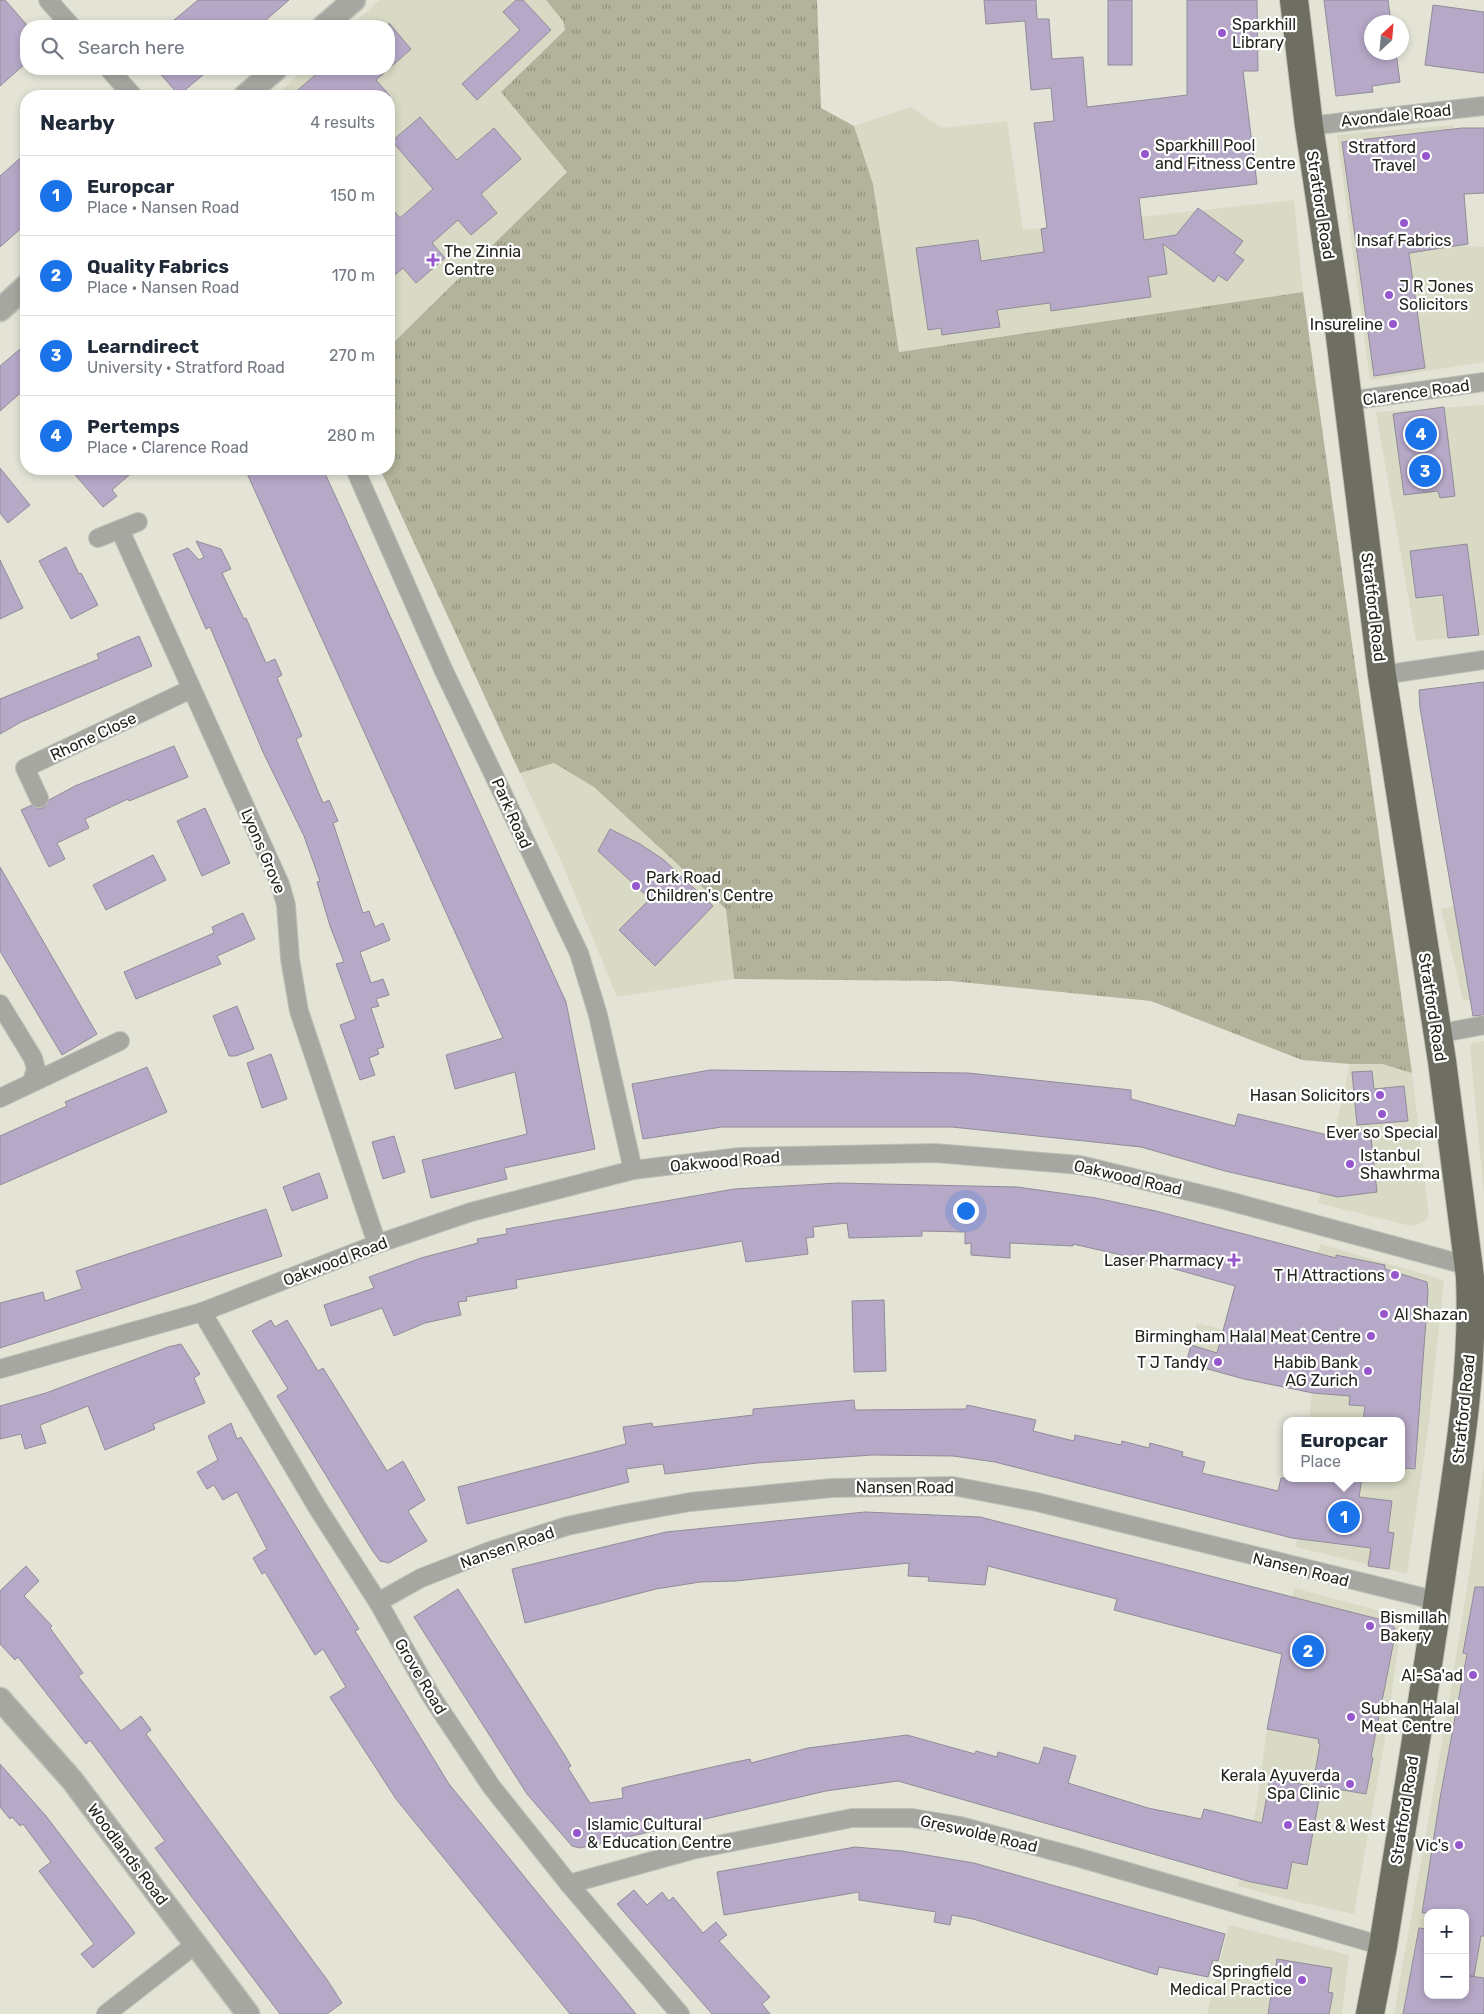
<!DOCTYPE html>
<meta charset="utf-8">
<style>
body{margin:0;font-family:Rubik,sans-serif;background:#f2f2f3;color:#1f2937}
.controls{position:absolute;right:15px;bottom:15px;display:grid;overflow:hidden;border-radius:10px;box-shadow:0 2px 8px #0003}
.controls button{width:45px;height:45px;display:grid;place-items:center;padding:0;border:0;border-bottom:1px solid #e0e1e3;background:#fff;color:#1f2937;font:25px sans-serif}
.compass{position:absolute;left:1364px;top:15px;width:45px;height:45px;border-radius:50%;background:#fff;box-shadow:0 2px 8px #0003;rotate:26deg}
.you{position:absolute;left:965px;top:1210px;width:18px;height:18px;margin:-12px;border:4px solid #fff;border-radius:50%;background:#1a73e8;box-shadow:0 0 0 8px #1a73e833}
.badge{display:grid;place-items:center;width:32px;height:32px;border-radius:50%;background:#1a73e8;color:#fff;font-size:16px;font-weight:700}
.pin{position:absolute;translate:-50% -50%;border:2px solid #fff;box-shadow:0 1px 5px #0006}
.popup{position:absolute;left:1283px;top:1417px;width:122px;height:65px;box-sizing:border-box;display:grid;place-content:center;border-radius:10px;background:#fff;filter:drop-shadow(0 1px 4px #0005);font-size:16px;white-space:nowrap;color:#747a83}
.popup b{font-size:19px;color:#1f2937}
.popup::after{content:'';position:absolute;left:50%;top:100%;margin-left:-10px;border:10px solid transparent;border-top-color:#fff}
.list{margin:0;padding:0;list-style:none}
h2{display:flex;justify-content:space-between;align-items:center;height:65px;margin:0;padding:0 20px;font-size:21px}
h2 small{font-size:16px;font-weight:400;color:#747a83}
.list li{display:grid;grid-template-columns:32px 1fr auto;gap:15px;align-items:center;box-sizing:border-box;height:80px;padding:0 20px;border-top:1px solid #e0e1e3}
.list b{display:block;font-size:19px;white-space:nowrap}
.list p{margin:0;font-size:16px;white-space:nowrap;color:#747a83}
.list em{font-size:16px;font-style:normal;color:#747a83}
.icon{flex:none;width:28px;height:28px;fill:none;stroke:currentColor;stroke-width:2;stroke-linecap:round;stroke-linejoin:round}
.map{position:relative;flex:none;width:1484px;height:2014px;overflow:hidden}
.search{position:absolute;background:#fff;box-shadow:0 2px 8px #0003;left:20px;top:20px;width:375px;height:55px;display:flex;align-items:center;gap:12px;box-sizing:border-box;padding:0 18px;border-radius:20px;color:#747a83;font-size:19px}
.panel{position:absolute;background:#fff;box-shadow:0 2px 8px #0003;left:20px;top:90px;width:375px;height:385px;border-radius:20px}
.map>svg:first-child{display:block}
.built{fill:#d9dac5;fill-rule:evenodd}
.park{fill:url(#park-tufts)}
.building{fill:#b6a8c7;stroke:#918c98}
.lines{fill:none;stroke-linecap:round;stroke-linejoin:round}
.minor-casing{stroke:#c0c0b5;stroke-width:20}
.tertiary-casing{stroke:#c0c0b5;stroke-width:25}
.trunk-casing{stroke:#c0c0b5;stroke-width:30}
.minor{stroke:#a7a7a2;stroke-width:18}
.tertiary{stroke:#a7a7a2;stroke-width:22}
.trunk{stroke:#6e6e62;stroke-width:28}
.poi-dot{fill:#9657ce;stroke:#fff;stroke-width:2}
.labels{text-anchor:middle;stroke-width:4.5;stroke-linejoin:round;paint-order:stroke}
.poi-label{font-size:16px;fill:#23231e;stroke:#fff;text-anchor:end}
.street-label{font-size:16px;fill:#23231e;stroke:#fff}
</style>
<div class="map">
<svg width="1484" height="2014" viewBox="0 0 1484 2014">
<defs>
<pattern id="park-tufts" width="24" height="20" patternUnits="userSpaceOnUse" patternTransform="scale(1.25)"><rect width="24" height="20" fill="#b2b39a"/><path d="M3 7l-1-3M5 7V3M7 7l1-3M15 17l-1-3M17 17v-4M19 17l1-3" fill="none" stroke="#90917d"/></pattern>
</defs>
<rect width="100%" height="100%" fill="#e3e3d6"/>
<g class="built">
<polygon points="380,0 546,0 563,21 565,30 501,92 567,172 389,347 389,96 275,96 305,69 389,69 389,26 351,26"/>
<polygon points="911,107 942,128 1007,121 1023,230 1294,200 1303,292 899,352 873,184 854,126"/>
<polygon points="1453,125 1460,155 1466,246 1484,247 1484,362 1370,380 1337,135"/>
<polygon points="1484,405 1484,635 1416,641 1376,412"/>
<polygon points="554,763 594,787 726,909 734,979 617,997 562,863 520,773"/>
<polygon points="1484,903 1482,1002 1463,1000 1441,908"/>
<polygon points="1484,1041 1484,1195 1470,1048 1472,1043"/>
<polygon points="1350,1064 1382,1064 1412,1073 1429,1216 1422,1223 1411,1226 1318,1203"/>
<polygon points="1320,1244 1444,1280 1429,1422 1407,1574 1296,1547 1304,1478 1402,1478 1402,1421 1309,1421 1312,1393 1244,1379 1186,1363 1197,1323 1248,1336 1301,1307"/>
<path d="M1484 1465V2014H1394L1443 1737 1471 1563ZM1428 1913H1465V1995H1428Z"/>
<polygon points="1294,1588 1395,1615 1402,1620 1385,1739 1354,1914 1299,1902 1238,1886 1256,1809 1268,1722"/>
<polygon points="1229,1925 1349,1955 1342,2014 1207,2014"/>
</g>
<polygon class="park" points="546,0 817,0 821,108 854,126 873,184 899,352 1303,292 1412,1073 1382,1064 1350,1064 1302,1060 1151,1001 951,981 734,979 726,909 594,787 554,763 520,773 380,469 389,469 389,347 567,172 501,92 565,30 563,21"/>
<g class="building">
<polygon points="0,0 5,0 26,24 26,63 0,86"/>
<polygon points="198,0 289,0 259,26 167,26"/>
<polygon points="516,0 523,0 551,30 477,100 462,84 520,30 503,12"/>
<polygon points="984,0 1036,0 1037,19 1049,19 1052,59 1083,57 1087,107 1187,95 1187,0 1257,0 1258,71 1243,71 1257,184 1139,198 1144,240 1176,235 1198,208 1243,241 1234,253 1244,260 1227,281 1218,275 1214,282 1163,244 1167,274 1148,277 1151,297 1051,311 1050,303 997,310 1000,327 942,335 941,328 928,330 916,248 978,240 981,261 1044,252 1041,229 1047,228 1034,123 1054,121 1051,88 1031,90 1025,21 986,24"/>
<rect x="1108" y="0" width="24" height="65"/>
<polygon points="1324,0 1388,0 1391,22 1372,22 1372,52 1396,52 1400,82 1372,86 1373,92 1336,96"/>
<polygon points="1433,5 1484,12 1484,73 1425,65"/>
<polygon points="389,23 411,49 376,80 390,96 291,96 322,69 389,69"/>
<polygon points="156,69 210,69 179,95"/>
<polygon points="420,117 457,160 494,128 521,159 481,194 497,213 471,235 458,220 432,243 445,258 416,283 403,268 389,280 389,205 400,218 433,189 392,141"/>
<polygon points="1462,128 1484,128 1484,193 1464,194 1468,244 1409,253 1425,368 1374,376 1342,142"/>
<polygon points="26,153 26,224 0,247 0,176"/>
<polygon points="26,344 26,388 0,411 0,366"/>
<polygon points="1444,407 1455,496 1440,498 1438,491 1404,495 1393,414"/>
<polygon points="0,468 30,505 8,523 0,513"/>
<polygon points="70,469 136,469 112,490 117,496 103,507"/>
<polygon points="245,469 323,469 566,1002 595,1149 504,1168 507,1179 431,1198 422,1160 527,1134 515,1072 455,1089 446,1055 503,1038"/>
<polygon points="196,541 221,549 231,569 222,573 244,619 246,618 266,663 275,659 282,675 277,678 302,736 296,739 323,803 329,800 338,821 333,823 363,913 369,911 375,927 383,923 390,940 360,952 371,983 383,979 389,995 376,999 379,1006 371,1008 384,1047 377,1049 379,1054 369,1058 375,1075 360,1080 340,1025 356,1019 336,964 344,962 330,926 317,882 320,881 304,836 263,752 210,627 206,629 173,554 188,548 199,560 204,557"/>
<polygon points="1467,544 1479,635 1448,638 1443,595 1416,598 1410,551"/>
<polygon points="66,547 79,574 81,573 98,605 71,619 39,561"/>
<polygon points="0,560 23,608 0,619"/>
<polygon points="139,636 152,666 21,722 0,734 0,699 99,659 97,654"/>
<polygon points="1484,682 1484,1015 1473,1016 1420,708 1419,690"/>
<polygon points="174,746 188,777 129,801 128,799 85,819 89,828 57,843 65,859 49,867 21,810 32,805 38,808 43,808 49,800 75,786"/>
<polygon points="205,808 230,863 202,876 177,821"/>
<polygon points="610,829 640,844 664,860 713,906 655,966 619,930 650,899 598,851"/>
<polygon points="153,855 166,880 106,910 93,885"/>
<polygon points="0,867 97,1034 62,1055 0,951"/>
<polygon points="243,913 255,939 217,956 221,964 136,999 124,972 214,933 212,927"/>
<polygon points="237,1006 254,1049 236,1056 229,1056 213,1016"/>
<polygon points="271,1054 287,1099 262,1108 247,1063"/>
<polygon points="147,1067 167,1112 0,1185 0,1136 67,1106 65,1102"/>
<polygon points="710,1070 968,1073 1131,1090 1131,1099 1235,1126 1238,1114 1332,1136 1370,1128 1377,1192 1338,1197 1225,1171 1141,1147 952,1127 722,1127 643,1139 632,1084"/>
<polygon points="1372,1071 1374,1089 1404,1086 1408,1121 1357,1125 1352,1072"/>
<polygon points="394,1136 405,1172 383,1179 372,1142"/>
<polygon points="319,1173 328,1198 292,1211 283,1187"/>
<polygon points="838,1183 1017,1187 1096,1198 1156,1211 1336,1258 1336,1255 1385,1265 1385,1269 1427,1282 1428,1293 1415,1469 1402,1468 1402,1421 1363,1421 1365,1406 1349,1405 1350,1396 1313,1393 1244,1379 1186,1363 1191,1345 1217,1353 1235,1286 1143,1260 1073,1244 1073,1246 1010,1243 1010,1258 971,1255 971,1243 965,1244 965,1232 922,1231 922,1236 849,1238 847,1223 813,1227 814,1237 806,1238 808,1254 746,1262 742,1241 516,1280 517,1288 466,1297 467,1301 458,1302 461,1315 425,1323 394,1336 382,1308 331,1326 324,1305 374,1288 369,1277 421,1258 478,1243 477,1239 507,1234 506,1229 734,1189"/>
<polygon points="266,1209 282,1256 0,1348 0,1303 43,1292 45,1301 82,1289 76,1271"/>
<polygon points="884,1300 886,1371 854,1372 852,1301"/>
<polygon points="271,1320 275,1327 287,1320 318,1371 323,1368 387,1471 403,1461 425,1500 408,1511 427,1541 389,1563 380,1561 372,1550 277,1396 288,1389 252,1331"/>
<polygon points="181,1344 200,1374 194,1378 205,1403 153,1424 155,1429 105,1450 88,1406 40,1425 46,1443 25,1449 21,1434 0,1439 0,1406 46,1393 168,1347"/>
<polygon points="854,1400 855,1410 966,1409 967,1405 1036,1420 1033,1431 1074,1441 1075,1435 1121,1445 1122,1441 1149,1448 1150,1443 1183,1452 1182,1456 1205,1462 1202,1473 1278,1491 1281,1478 1362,1478 1359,1497 1392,1501 1388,1532 1394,1533 1389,1569 1368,1566 1371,1548 1292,1538 995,1462 953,1456 872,1455 757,1463 665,1474 663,1464 626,1469 629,1482 467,1524 458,1487 626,1444 623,1427 652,1423 653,1427 753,1415 753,1409"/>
<polygon points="231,1423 237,1439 241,1437 359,1629 355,1631 449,1784 636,2014 570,2014 396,1799 330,1697 346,1687 323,1649 315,1655 265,1572 262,1574 253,1558 267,1549 237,1492 223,1500 214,1485 207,1489 197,1472 218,1460 208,1436"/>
<polygon points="865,1512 980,1517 1390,1622 1396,1630 1371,1757 1373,1758 1366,1794 1313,1785 1320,1744 1318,1743 1319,1739 1267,1729 1282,1654 1114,1610 1117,1599 988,1566 985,1585 928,1581 929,1577 908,1576 909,1563 736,1581 700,1582 656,1589 525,1623 512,1569 666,1532"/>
<polygon points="26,1566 39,1581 24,1596 52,1626 50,1628 83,1673 78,1676 121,1731 141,1716 151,1730 146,1734 328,1981 342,2003 327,2014 280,2014 155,1848 165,1841 90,1740 86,1744 18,1657 15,1660 0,1644 0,1591"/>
<polygon points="1475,1587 1484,1587 1484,1936 1481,1936 1474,1976 1470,1976 1484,1978 1484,2014 1403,2014 1419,1928 1428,1929 1428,1995 1465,1995 1465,1913 1422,1913 1440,1798 1467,1654 1463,1653"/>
<polygon points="458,1589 564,1754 571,1766 568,1768 590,1803 623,1798 622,1788 629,1786 726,1764 750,1759 751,1763 808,1748 907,1735 975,1754 976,1751 997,1757 998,1752 1039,1764 1044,1747 1076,1756 1068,1783 1148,1808 1201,1819 1204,1809 1262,1823 1270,1778 1321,1788 1307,1865 1292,1862 1287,1889 1251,1882 898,1781 826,1791 580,1848 572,1846 527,1794 414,1617"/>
<polygon points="0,1764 46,1816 135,1933 93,1968 81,1954 94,1944 39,1871 51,1862 23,1824 20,1826 12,1817 10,1819 0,1807"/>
<polygon points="855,1847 902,1851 974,1863 1225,1934 1218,1961 1213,1960 1208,1977 1159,1967 1157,1975 973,1919 952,1915 950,1925 934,1922 936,1912 859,1900 859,1892 724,1915 717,1872"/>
<polygon points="634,1890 647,1905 662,1892 669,1901 673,1897 703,1933 716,1922 727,1935 719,1941 770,1997 762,2004 770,2014 712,2014 617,1904"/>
<polygon points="1277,1959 1332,1968 1328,1992 1333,1993 1329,2014 1268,2014"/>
</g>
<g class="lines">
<defs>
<g id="minor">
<polyline points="48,0 71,26"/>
<polyline points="109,69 133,96"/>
<polyline points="1309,126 1484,106"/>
<polyline points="1348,401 1484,382"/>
<polyline points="355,469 443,669 579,953 598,1015 633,1170"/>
<polyline points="120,530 280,884 286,905 290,959 299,1011 377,1244"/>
<polyline points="98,538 138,522"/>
<polyline points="1382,675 1484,660"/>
<polyline points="39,798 25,768 191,689"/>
<polyline points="0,1004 33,1058 36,1069 32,1081"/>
<polyline points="1437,1034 1484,1025"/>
<polyline points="0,1098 120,1041"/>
<polyline points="202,1312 317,1507 378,1602 431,1696 491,1786 569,1884 680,2014"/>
<polyline points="0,1369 202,1312 377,1244 471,1212 633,1170 740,1157 935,1153 1080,1165 1225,1200 1469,1266"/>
<polyline points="378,1602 421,1578 490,1551 567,1526 624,1514 690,1502 832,1488 953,1486 1037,1502 1438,1601"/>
<polyline points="569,1884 692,1850 852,1818 912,1818 960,1826 1080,1858 1383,1946"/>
<polyline points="106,2014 196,1944"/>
</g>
<g id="tertiary">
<polyline points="324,26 354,0"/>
<polyline points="245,96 276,69"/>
<polyline points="0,310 26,286"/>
<polyline points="0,1699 72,1780 248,2014"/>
</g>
<path id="trunk" d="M1294 0 1309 126 1337 312 1382 675 1442 1061 1470 1277C1474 1366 1459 1456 1446 1544 1427 1678 1404 1812 1383 1946L1370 2014"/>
</defs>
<use href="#minor" class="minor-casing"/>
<use href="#tertiary" class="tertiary-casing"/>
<use href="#trunk" class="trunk-casing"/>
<use href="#minor" class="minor"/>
<use href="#tertiary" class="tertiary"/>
<use href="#trunk" class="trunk"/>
</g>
<g class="poi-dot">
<circle cx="1222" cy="33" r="5"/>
<circle cx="1145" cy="154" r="5"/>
<circle cx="1426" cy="156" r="5"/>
<circle cx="1404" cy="223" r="5"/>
<path d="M430.5 252.5h5v5h5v5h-5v5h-5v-5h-5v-5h5z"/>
<circle cx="1389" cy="295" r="5"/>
<circle cx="1393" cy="324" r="5"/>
<circle cx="636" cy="886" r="5"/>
<circle cx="1380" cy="1095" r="5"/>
<circle cx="1382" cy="1114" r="5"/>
<circle cx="1350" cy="1164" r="5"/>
<path d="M1231.5 1252.5h5v5h5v5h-5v5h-5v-5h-5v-5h5z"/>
<circle cx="1395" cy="1275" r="5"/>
<circle cx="1384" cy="1314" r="5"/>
<circle cx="1371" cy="1336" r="5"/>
<circle cx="1218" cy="1362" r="5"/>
<circle cx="1368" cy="1371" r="5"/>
<circle cx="1370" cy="1626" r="5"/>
<circle cx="1473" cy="1675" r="5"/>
<circle cx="1351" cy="1717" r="5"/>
<circle cx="1350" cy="1784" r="5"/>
<circle cx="1288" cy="1825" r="5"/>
<circle cx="577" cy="1833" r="5"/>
<circle cx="1459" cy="1845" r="5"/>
<circle cx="1302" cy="1980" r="5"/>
</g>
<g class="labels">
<g class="poi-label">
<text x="1232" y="30" text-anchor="start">Sparkhill<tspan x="1232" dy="18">Library</tspan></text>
<text x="1155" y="151" text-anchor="start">Sparkhill Pool<tspan x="1155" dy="18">and Fitness Centre</tspan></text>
<text x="1416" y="153">Stratford<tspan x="1416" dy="18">Travel</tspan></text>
<text x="1404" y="246" text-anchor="middle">Insaf Fabrics</text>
<text x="444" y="257" text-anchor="start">The Zinnia<tspan x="444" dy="18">Centre</tspan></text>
<text x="1399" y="292" text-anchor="start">J R Jones<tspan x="1399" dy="18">Solicitors</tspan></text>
<text x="1383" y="330">Insureline</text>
<text x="646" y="883" text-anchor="start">Park Road<tspan x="646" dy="18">Children's Centre</tspan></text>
<text x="1370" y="1101">Hasan Solicitors</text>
<text x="1382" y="1138" text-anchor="middle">Ever so Special</text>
<text x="1360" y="1161" text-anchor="start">Istanbul<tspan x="1360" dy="18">Shawhrma</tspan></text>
<text x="1224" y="1266">Laser Pharmacy</text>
<text x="1385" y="1281">T H Attractions</text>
<text x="1394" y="1320" text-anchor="start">Al Shazan</text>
<text x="1361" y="1342">Birmingham Halal Meat Centre</text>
<text x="1208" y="1368">T J Tandy</text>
<text x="1358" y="1368">Habib Bank<tspan x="1358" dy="18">AG Zurich</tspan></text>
<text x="1380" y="1623" text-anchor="start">Bismillah<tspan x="1380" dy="18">Bakery</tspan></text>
<text x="1463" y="1681">Al-Sa'ad</text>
<text x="1361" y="1714" text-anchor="start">Subhan Halal<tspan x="1361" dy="18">Meat Centre</tspan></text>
<text x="1340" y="1781">Kerala Ayuverda<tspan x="1340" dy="18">Spa Clinic</tspan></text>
<text x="587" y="1830" text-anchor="start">Islamic Cultural<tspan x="587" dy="18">&amp; Education Centre</tspan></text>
<text x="1298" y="1831" text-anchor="start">East &amp; West</text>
<text x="1449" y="1851">Vic's</text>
<text x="1292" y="1977">Springfield<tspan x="1292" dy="18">Medical Practice</tspan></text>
</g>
<g class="street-label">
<text transform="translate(1396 115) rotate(-6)" y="6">Avondale Road</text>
<text transform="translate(1321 205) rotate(81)" y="6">Stratford Road</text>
<text transform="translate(1416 392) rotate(-8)" y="6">Clarence Road</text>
<text transform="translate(1374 607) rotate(83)" y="6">Stratford Road</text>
<text transform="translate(93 736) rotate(-25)" y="6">Rhone Close</text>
<text transform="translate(512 813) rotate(66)" y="6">Park Road</text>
<text transform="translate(264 851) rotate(67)" y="6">Lyons Grove</text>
<text transform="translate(1433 1007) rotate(81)" y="6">Stratford Road</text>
<text transform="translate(725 1161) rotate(-5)" y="6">Oakwood Road</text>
<text transform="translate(1128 1177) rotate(13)" y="6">Oakwood Road</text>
<text transform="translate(335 1261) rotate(-21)" y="6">Oakwood Road</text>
<text transform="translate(1463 1409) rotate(-84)" y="6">Stratford Road</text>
<text x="905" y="1493">Nansen Road</text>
<text transform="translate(507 1547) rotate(-19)" y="6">Nansen Road</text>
<text transform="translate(1301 1569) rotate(14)" y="6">Nansen Road</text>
<text transform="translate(421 1676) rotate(59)" y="6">Grove Road</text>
<text transform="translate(1404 1810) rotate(-81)" y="6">Stratford Road</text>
<text transform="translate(979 1833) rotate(13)" y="6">Greswolde Road</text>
<text transform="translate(128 1854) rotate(53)" y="6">Woodlands Road</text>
</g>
</g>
</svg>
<div class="controls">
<button>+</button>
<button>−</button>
</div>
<svg class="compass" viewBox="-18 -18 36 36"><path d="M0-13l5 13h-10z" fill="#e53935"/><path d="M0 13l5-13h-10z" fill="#747a83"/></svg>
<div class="you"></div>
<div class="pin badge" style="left:1344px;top:1517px">1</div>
<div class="popup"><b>Europcar</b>Place</div>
<div class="pin badge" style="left:1308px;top:1651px">2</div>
<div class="pin badge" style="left:1425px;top:471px">3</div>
<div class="pin badge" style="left:1421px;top:434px">4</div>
<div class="search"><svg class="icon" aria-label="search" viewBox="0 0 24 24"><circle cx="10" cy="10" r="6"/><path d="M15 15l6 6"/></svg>Search here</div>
<section class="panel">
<h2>Nearby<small>4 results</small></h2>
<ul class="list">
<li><span class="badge">1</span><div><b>Europcar</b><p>Place · Nansen Road</p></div><em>150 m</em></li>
<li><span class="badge">2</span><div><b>Quality Fabrics</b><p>Place · Nansen Road</p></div><em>170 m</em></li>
<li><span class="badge">3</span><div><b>Learndirect</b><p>University · Stratford Road</p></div><em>270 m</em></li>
<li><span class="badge">4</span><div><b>Pertemps</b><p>Place · Clarence Road</p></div><em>280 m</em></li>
</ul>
</section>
</div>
